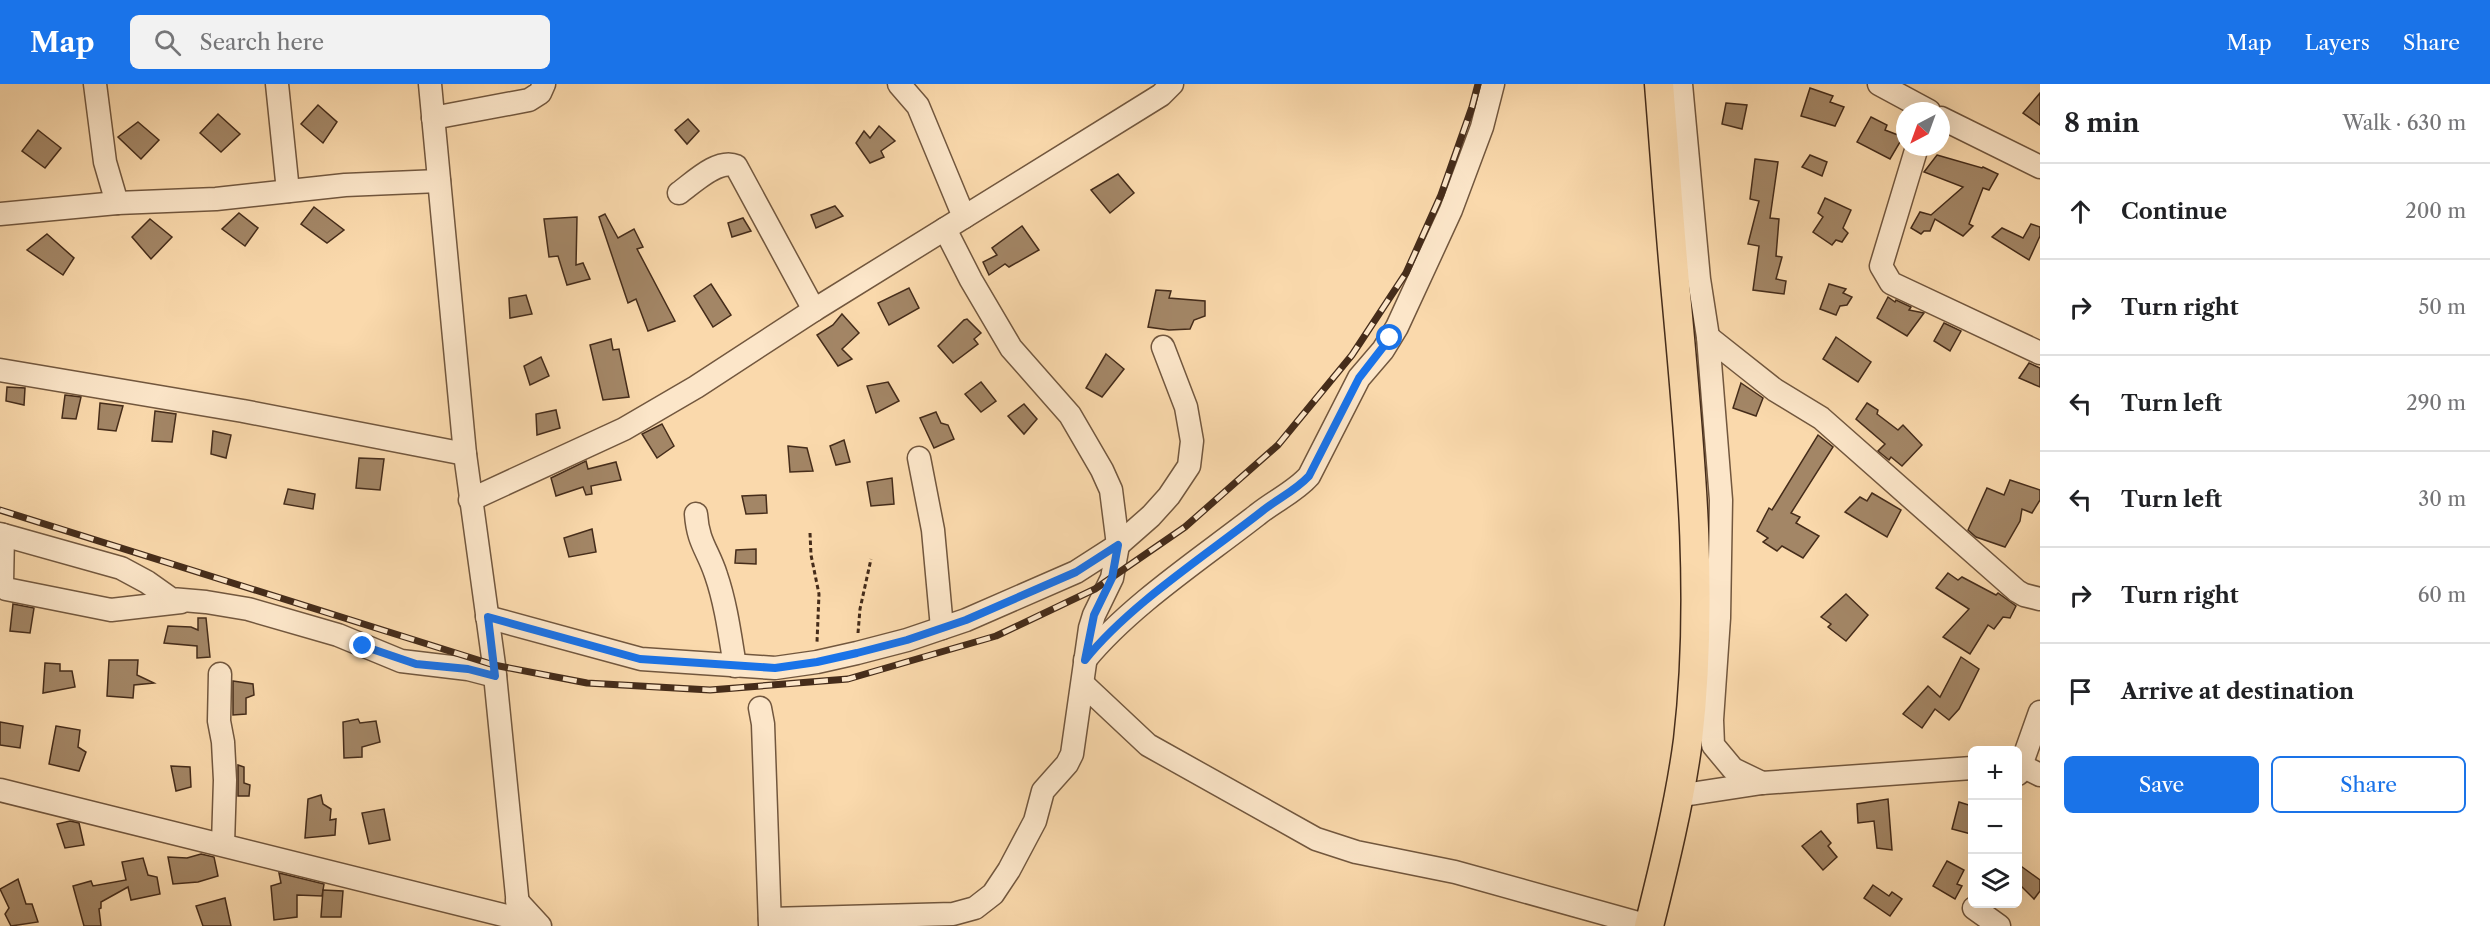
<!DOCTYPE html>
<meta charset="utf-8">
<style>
body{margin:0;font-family:"Libre Caslon Text",serif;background:#f2f2f2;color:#202124}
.controls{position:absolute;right:18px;bottom:18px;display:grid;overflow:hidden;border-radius:9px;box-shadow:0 6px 24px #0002}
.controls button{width:54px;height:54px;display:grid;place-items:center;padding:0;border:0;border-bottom:2px solid #e0e0e0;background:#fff;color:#202124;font:30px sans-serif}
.compass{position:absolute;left:1896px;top:18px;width:54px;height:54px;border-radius:50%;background:#fff;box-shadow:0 6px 24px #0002;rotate:221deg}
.stop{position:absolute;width:18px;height:18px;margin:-14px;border:4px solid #1a73e8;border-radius:50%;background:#fff}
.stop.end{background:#1a73e8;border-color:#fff;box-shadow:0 2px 6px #0008}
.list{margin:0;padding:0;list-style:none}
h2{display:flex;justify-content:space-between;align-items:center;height:78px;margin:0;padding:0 24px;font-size:26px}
h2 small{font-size:20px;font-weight:400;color:#757577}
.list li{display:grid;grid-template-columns:39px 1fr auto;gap:18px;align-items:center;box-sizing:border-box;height:96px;padding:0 24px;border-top:2px solid #e0e0e0}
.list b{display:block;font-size:22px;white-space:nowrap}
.list em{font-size:20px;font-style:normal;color:#757577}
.actions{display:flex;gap:12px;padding:18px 24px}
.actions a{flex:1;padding:14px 0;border:2px solid #1a73e8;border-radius:9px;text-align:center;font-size:21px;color:#1a73e8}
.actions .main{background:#1a73e8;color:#fff}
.icon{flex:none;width:33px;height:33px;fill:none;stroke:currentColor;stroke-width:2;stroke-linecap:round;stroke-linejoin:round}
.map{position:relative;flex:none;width:2040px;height:842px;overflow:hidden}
header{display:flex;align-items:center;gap:36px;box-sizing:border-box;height:84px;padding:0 30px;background:#1a73e8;color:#fff}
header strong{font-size:28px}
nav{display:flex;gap:33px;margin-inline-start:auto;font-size:21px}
.search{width:420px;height:54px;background:#f2f2f2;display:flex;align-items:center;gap:15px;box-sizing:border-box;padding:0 21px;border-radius:9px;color:#757577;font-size:22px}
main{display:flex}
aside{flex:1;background:#fff}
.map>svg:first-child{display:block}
.building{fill:#a38666;stroke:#452c1a;stroke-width:1.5}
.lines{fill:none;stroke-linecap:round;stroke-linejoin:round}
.minor-casing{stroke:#72573e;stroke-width:25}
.major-casing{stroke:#452c1a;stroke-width:31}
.path{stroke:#452c1a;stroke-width:3;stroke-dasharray:4.5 3;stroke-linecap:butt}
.minor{stroke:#fce6c9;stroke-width:22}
.major{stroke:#fad9ac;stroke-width:28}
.rail-casing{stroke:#452c1a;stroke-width:7}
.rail{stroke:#fce6c9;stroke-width:4.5;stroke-dasharray:14;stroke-linecap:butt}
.route{stroke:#1a73e8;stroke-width:8}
</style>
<header>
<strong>Map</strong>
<div class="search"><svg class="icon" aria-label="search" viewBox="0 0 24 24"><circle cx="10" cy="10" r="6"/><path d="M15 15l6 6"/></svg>Search here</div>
<nav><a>Map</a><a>Layers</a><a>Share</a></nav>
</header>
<main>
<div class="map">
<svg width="2040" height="842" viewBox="0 0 2040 842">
<rect width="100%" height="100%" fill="#fad9ac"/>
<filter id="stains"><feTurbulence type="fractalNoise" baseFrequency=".00333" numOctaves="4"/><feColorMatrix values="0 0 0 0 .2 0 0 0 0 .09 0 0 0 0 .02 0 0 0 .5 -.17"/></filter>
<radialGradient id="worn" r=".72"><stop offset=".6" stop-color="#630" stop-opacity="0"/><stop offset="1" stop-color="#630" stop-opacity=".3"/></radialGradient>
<g class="building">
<polygon points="1810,4 1833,12 1830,18 1844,23 1835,42 1801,32"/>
<polygon points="2040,9 2040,41 2023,29"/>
<polygon points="1726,19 1747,21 1742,45 1722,40"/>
<polygon points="318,21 337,38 323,59 301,40"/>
<polygon points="218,30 240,50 221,68 200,49"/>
<polygon points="1871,33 1887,41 1885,46 1903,53 1890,75 1857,58"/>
<polygon points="688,35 699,47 687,60 675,46"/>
<polygon points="138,38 159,56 141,75 118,53"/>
<polygon points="879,42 895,57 881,67 884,73 870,79 856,59 864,47 870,54"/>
<polygon points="38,46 61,64 45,84 22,67"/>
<polygon points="1810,71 1827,78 1822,92 1802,83"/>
<polygon points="1937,71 1982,84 1983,83 1998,90 1989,106 1983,104 1969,140 1973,142 1963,152 1935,135 1930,147 1924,147 1921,150 1911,144 1920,128 1931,131 1963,103 1924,88"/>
<polygon points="1755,75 1778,78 1770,134 1779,135 1776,172 1782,173 1776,195 1786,197 1784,210 1753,206 1759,162 1748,160 1759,117 1750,115"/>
<polygon points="1118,90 1134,109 1110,129 1091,106"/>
<polygon points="1825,114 1851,126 1843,144 1848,149 1842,158 1836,156 1832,161 1813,148 1823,133 1818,129"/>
<polygon points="835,122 843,132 816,144 811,131"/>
<polygon points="314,123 344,146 327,159 301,140"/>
<polygon points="239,129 258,144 245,162 222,145"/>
<polygon points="605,130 618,154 634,145 643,163 637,165 675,237 648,247 636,215 628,219 599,133"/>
<polygon points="577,133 576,181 583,179 590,195 567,201 558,172 549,173 544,135"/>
<polygon points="743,134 751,147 732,153 728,139"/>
<polygon points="150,135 172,153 151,175 132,153"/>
<polygon points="2031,140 2040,143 2040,152 2029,176 1992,153 2002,144 2023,154"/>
<polygon points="1022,142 1039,166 1009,183 1005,180 989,191 983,178 997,171 992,164"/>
<polygon points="47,150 74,174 63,191 27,166"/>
<polygon points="711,200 731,231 713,243 694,212"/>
<polygon points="1829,200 1846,205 1843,209 1852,213 1847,221 1840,222 1836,231 1820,225"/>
<polygon points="909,204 919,224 889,241 878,219"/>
<polygon points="1156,206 1171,207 1169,214 1205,217 1205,232 1194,236 1190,245 1169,246 1148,243"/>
<polygon points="526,211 532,230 510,234 509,214"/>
<polygon points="1888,213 1895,218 1896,216 1911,223 1909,226 1924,229 1907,252 1877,234"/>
<polygon points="842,230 859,249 842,265 852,275 838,282 817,251 833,241"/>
<polygon points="967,235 981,249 974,255 978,260 953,279 938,262 964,236"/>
<polygon points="1944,239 1961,247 1950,267 1934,257"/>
<polygon points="1836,253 1871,278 1858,298 1823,275"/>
<polygon points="611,255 613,266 619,265 629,313 603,316 590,261"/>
<polygon points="1106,270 1124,285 1102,313 1086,304"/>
<polygon points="541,273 549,292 530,301 524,282"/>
<polygon points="2029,279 2040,284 2040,303 2019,294"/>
<polygon points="888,298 899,317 876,329 867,302"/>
<polygon points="981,298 996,317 981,328 965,310"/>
<polygon points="1741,299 1763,314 1756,332 1733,324"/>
<polygon points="7,303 25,304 24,321 6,317"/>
<polygon points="65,311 81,313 76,335 62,334"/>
<polygon points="100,319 123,322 116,347 98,345"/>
<polygon points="1867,319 1878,326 1877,330 1898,346 1903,341 1922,361 1902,382 1891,373 1889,376 1878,367 1885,360 1856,335"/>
<polygon points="1024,320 1037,335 1024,350 1008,332"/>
<polygon points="556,326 560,344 537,351 536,330"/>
<polygon points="155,327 176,330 172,358 152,357"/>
<polygon points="936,328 941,339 948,341 954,355 934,364 920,334"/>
<polygon points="662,340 674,362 657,374 642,350"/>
<polygon points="213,347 231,351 226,374 211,370"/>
<polygon points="1818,351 1833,363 1791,429 1800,433 1796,439 1819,452 1803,474 1782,462 1777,467 1763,458 1768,454 1757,447 1769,424 1772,426"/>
<polygon points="844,356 850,378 836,381 830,362"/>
<polygon points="788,362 807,364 813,387 790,388"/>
<polygon points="359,374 384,375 380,406 356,404"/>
<polygon points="586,377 588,385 616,378 621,396 591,402 592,410 586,411 583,403 556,412 551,394"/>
<polygon points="892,394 894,420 871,422 867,398"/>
<polygon points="2010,396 2040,406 2040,416 2032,429 2022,425 2020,437 2005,463 1976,453 1968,446 1987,404 2004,411"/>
<polygon points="288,405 315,410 313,425 284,420"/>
<polygon points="1872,409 1901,426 1887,453 1845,428 1860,413 1867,417"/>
<polygon points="766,411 767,429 746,430 742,412"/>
<polygon points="592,445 596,468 569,473 564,454"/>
<polygon points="756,465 756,480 735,479 736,466"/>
<polygon points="1948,489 1958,496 1962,493 1996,511 1998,509 2016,522 2010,534 2003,533 1994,545 1988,541 1970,570 1943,553 1969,525 1936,504"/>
<polygon points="1846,510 1868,531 1846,557 1828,543 1831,540 1821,533"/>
<polygon points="13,520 34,524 30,549 10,547"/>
<polygon points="198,534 206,534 210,573 197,574 197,562 164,559 168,542 191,543 198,546"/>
<polygon points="1961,573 1979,585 1959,625 1949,636 1935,625 1922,644 1903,630 1928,602 1940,613"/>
<polygon points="109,576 138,576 137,591 154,599 134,601 133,614 107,612"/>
<polygon points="45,579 60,580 60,587 72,587 75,603 43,609"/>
<polygon points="233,597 253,600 254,611 246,614 246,630 233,631"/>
<polygon points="358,635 360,639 376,637 380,658 362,663 362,673 344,674 343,638"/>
<polygon points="0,638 23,642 20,664 0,661"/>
<polygon points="56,642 80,646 78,663 86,668 79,687 49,680"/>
<polygon points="238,681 244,683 244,699 250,701 249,712 238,712"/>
<polygon points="171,682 190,683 191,703 176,707"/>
<polygon points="321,711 323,720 331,725 330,736 336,735 335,751 305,754 308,715"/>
<polygon points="1888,715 1892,766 1877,764 1874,737 1858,739 1857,720"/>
<polygon points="1959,718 1972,722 1971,750 1952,745"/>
<polygon points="384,725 390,756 369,760 362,729"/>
<polygon points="70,737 79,739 84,761 65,764 57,740"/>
<polygon points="1821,747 1831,759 1828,762 1837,773 1823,786 1802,762"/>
<polygon points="201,770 214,773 218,792 198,798 173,800 168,773 187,774"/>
<polygon points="143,774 148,791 157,793 160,810 131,816 128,803 101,818 101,824 99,825 101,842 84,842 73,802 91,797 93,802 126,796 122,778"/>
<polygon points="1947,777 1964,786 1957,800 1962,802 1955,815 1933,802"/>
<polygon points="2018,780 2040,796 2040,807 2034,815 2018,799"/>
<polygon points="279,789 324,800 322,812 297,811 297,833 274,836 271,802 281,799"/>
<polygon points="18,795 26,820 32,820 38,838 11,842 5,830 9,824 0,805"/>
<polygon points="1873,801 1889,812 1892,808 1902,815 1890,832 1864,814"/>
<polygon points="323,806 343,807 341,833 321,833"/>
<polygon points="225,814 231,842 203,842 196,822"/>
</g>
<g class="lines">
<defs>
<g id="minor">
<polyline points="95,0 105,78 117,119"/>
<polyline points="277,0 288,107"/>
<polyline points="430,0 465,370 494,581 520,842"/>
<polyline points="899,0 918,22 964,133"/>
<polyline points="1681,0 1699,195 1708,253 1721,416 1719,534 1712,636 1713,661 1733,685 1762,699"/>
<polyline points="1879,0 1929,27"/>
<polyline points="433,34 529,16 540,9 544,0"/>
<polyline points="1941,34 2040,83"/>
<polyline points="1917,63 1881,182 1891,199 2040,269"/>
<path d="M679 109C693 99 718 74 736 82L814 226"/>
<polyline points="0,130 117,119 216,115 345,101 439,97"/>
<polyline points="1708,253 1775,306 1821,334 2017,507 2024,511 2040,515"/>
<polyline points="0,286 243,327 465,370"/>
<polyline points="919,374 933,446 942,544"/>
<polyline points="470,416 624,345 696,303 814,226 1161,11 1172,0"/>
<path d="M696 430C698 459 708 466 716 491 726 520 730 552 735 582"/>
<polyline points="0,450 121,484 147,498 171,515 206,518 248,525 338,551 401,577 468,585 495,592"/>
<polyline points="3,451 2,499 6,505 111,526 181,518"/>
<polyline points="487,533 641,575 775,584 817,578 857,569 907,556 966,536 1076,488 1118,461 1151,432 1169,412 1189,382 1192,357 1186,323 1163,263"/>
<path d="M1085 576C1129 522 1202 474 1257 431 1274 417 1295 408 1309 392L1359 294 1383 266 1397 243 1451 126 1482 43 1493 0"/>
<polyline points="220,590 219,637 223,658 225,696 223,760"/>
<polyline points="1083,600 1148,661 1316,755 1356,768 1455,788 1649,842"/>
<polyline points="760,624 763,640 770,842"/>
<polyline points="2018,680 2040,691"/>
<polyline points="2018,690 2040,628"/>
<polyline points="0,706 519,835"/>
<polyline points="1677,712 1762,699 1972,684"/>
<polyline points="517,817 540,842"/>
<polyline points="1974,824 1999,842"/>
<polyline points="770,835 953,830 975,824 993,810 1009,786 1035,737 1043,707 1067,680 1072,670 1090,544 1094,531 1112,494 1118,461 1111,406 1102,386 1070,331 1011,264 971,196 945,145"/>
</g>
<path id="major" d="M1649 842C1664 782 1680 717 1688 656 1705 511 1690 366 1677 221 1670 148 1665 74 1659 0"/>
</defs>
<use href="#minor" class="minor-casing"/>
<use href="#major" class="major-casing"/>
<g class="path">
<polyline points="810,449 811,471 819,510 817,558"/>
<polyline points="858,549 860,525 871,475"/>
</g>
<use href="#minor" class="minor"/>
<use href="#major" class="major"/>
<defs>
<polyline id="rail" points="0,426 494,581 587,599 710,606 848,595 996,552 1095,505 1185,443 1278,361 1352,271 1406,189 1441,111 1472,23 1478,0"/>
</defs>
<use href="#rail" class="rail-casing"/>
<use href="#rail" class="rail"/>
</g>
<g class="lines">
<path class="route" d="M363 562 416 580 468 585 495 592 488 533 640 575 775 584 817 578 857 569 907 556 966 536 1076 488 1118 461 1112 494 1094 531 1085 576C1129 521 1205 472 1261 428 1277 415 1295 407 1309 392L1359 294 1390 254"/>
</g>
<rect width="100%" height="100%" filter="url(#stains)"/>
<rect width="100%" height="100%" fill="url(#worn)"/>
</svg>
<div class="controls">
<button>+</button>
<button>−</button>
<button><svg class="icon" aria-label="layers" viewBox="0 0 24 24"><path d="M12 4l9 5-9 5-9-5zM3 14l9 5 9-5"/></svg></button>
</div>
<svg class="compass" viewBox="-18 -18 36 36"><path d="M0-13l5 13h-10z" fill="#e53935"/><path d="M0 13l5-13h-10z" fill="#757577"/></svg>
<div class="stop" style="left:1390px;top:254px"></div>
<div class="stop end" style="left:363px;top:562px"></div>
</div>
<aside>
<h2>8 min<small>Walk · 630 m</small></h2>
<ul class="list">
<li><svg class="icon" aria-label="ahead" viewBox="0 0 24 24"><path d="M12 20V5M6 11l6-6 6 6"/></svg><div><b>Continue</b></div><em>200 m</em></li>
<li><svg class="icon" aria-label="right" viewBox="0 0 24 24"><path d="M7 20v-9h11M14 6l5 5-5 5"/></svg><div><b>Turn right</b></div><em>50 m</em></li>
<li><svg class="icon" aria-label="left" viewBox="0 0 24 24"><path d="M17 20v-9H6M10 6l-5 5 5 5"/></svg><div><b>Turn left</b></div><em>290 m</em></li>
<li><svg class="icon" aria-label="left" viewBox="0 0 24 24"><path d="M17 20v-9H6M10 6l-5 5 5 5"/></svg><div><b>Turn left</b></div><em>30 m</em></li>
<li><svg class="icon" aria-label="right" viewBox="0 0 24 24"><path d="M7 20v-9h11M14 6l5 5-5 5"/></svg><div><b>Turn right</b></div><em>60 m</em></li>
<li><svg class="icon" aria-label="arrive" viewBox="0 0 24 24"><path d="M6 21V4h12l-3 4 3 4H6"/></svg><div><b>Arrive at destination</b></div></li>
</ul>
<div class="actions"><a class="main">Save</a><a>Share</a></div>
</aside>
</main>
